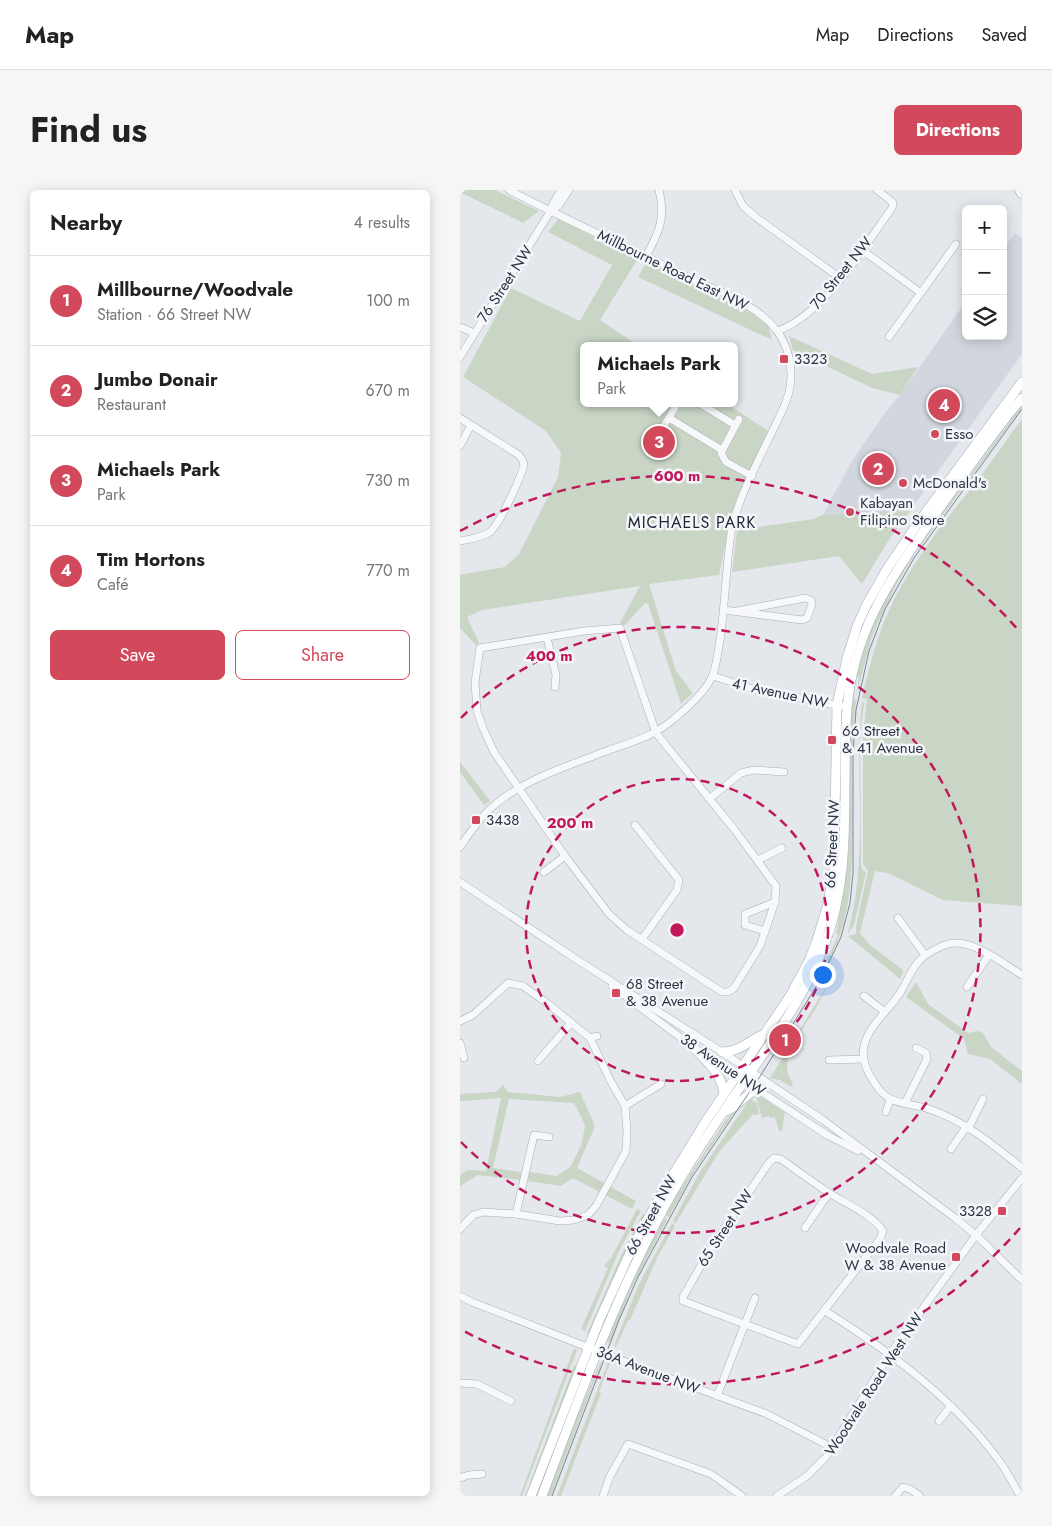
<!DOCTYPE html>
<meta charset="utf-8">
<style>
body{margin:0;font-family:Jost,sans-serif;background:#f6f6f6;color:#222}
.controls{position:absolute;right:15px;top:15px;display:grid;overflow:hidden;border-radius:8px;box-shadow:0 2px 12px #0003}
.controls button{width:45px;height:45px;display:grid;place-items:center;padding:0;border:0;border-bottom:1px solid #e0e0e0;background:#fff;color:#222;font:25px sans-serif}
.you{position:absolute;left:362px;top:784px;width:18px;height:18px;margin:-12px;border:4px solid #fff;border-radius:50%;background:#1a73e8;box-shadow:0 0 0 8px #1a73e833}
.badge{display:grid;place-items:center;width:32px;height:32px;border-radius:50%;background:#d1495b;color:#fff;font-size:16px;font-weight:700}
.pin{position:absolute;translate:-50% -50%;border:2px solid #fff;box-shadow:0 1px 5px #0006}
.popup{position:absolute;left:120px;top:152px;width:158px;height:65px;box-sizing:border-box;display:grid;place-content:center;border-radius:8px;background:#fff;filter:drop-shadow(0 1px 4px #0005);font-size:16px;white-space:nowrap;color:#767676}
.popup b{font-size:19px;color:#222}
.popup::after{content:'';position:absolute;left:50%;top:100%;margin-left:-10px;border:10px solid transparent;border-top-color:#fff}
.list{margin:0;padding:0;list-style:none}
h2{display:flex;justify-content:space-between;align-items:center;height:65px;margin:0;padding:0 20px;font-size:21px}
h2 small{font-size:16px;font-weight:400;color:#767676}
.list li{display:grid;grid-template-columns:32px 1fr auto;gap:15px;align-items:center;box-sizing:border-box;height:90px;padding:0 20px;border-top:1px solid #e0e0e0}
.list b{display:block;font-size:19px;white-space:nowrap}
.list p{margin:0;font-size:16px;white-space:nowrap;color:#767676}
.list em{font-size:16px;font-style:normal;color:#767676}
.actions{display:flex;gap:10px;padding:15px 20px}
.actions a{flex:1;padding:11px 0;border:1px solid #d1495b;border-radius:8px;text-align:center;font-size:18px;color:#d1495b}
.actions .main{background:#d1495b;color:#fff}
.icon{flex:none;width:28px;height:28px;fill:none;stroke:currentColor;stroke-width:2;stroke-linecap:round;stroke-linejoin:round}
.map{position:relative;flex:none;width:562px;height:1306px;overflow:hidden;border-radius:8px}
header{display:flex;align-items:center;gap:30px;box-sizing:border-box;height:70px;padding:0 25px;background:#fff;border-bottom:1px solid #e0e0e0}
header strong{font-size:24px}
nav{display:flex;gap:28px;margin-inline-start:auto;font-size:18px}
.intro{display:flex;align-items:center;justify-content:space-between;box-sizing:border-box;height:120px;padding:0 30px}
h1{margin:0;font-size:35px}
.button{padding:12px 22px;border-radius:8px;background:#d1495b;color:#fff;font-size:18px;font-weight:700}
main{display:flex;gap:30px;padding:0 30px}
aside{flex:1;background:#fff;border-radius:8px;box-shadow:0 2px 12px #0003}
.map>svg:first-child{display:block}
.built{fill:#d2d6de}
.green{fill:#c9d6c5}
.lines{fill:none;stroke-linecap:round;stroke-linejoin:round}
.minor-casing{stroke:#a9aeb7;stroke-width:8}
.major-casing{stroke:#a3abb8;stroke-width:10}
.highway-casing{stroke:#8b94a3;stroke-width:11}
.minor{stroke:#f7f8fa;stroke-width:7}
.major{stroke:#fff;stroke-width:9}
.highway{stroke:#fff;stroke-width:10}
.tram{stroke:#7d8696;stroke-width:1}
.ring{fill:none;stroke:#c2185b;stroke-width:2.5;stroke-dasharray:9 6}
.poi-dot{fill:#d1495b;stroke:#f4f6f9;stroke-width:2}
.labels{text-anchor:middle;stroke-width:5;stroke-linejoin:round;paint-order:stroke}
.street-label{font-size:15px;fill:#2b3445;stroke:#f4f6f9}
.poi-label{font-size:15px;fill:#2b3445;stroke:#f4f6f9;text-anchor:start}
.neighbourhood-label{font-size:16px;letter-spacing:1px;fill:#1d2536;stroke:#f4f6f9}
.centre{fill:#c2185b;stroke:#f4f6f9;stroke-width:2.5}
.ring-label{font-size:15px;text-anchor:middle;font-weight:bold;fill:#c2185b;stroke:#f4f6f9;stroke-width:5;stroke-linejoin:round;paint-order:stroke}
</style>
<header>
<strong>Map</strong>
<nav><a>Map</a><a>Directions</a><a>Saved</a></nav>
</header>
<div class="intro"><h1>Find us</h1><a class="button">Directions</a></div>
<main>
<aside>
<h2>Nearby<small>4 results</small></h2>
<ul class="list">
<li><span class="badge">1</span><div><b>Millbourne/Woodvale</b><p>Station · 66 Street NW</p></div><em>100 m</em></li>
<li><span class="badge">2</span><div><b>Jumbo Donair</b><p>Restaurant</p></div><em>670 m</em></li>
<li><span class="badge">3</span><div><b>Michaels Park</b><p>Park</p></div><em>730 m</em></li>
<li><span class="badge">4</span><div><b>Tim Hortons</b><p>Café</p></div><em>770 m</em></li>
</ul>
<div class="actions"><a class="main">Save</a><a>Share</a></div>
</aside>
<div class="map">
<svg width="562" height="1306" viewBox="0 0 562 1306">
<rect width="100%" height="100%" fill="#e4e7ec"/>
<polygon class="built" points="555,43 562,48 562,164 450,321 363,325 393,269 427,220 440,205 506,111 506,146 543,146 543,59"/>
<g class="green">
<polygon points="0,0 35,0 79,21 63,33 0,2"/>
<polygon points="98,29 177,68 177,70 140,130 179,156 124,156 124,213 266,213 308,241 281,299 271,327 259,385 189,394 216,481 233,503 221,514 188,414 185,413 164,436 160,433 180,396 22,420 7,427 19,453 16,455 0,438 0,385 45,377 59,364 98,287 101,263 86,241 3,187 51,98 120,131 152,75 88,42"/>
<polygon points="187,72 292,123 308,136 312,150 178,87"/>
<polygon points="329,146 412,184 458,177 440,205 412,198 333,160"/>
<polygon points="562,215 562,218 455,363 435,397 412,446 396,506 399,487 396,486 405,452 420,417 449,368"/>
<path d="M562 229V716L483 710 428 683 415 681 400 743 409 754 444 781 440 789 388 746 396 744V736L408 681 403 674V549L407 509 402 508C410 474 418 441 434 410 454 371 483 332 510 300 529 277 544 252 562 229Z"/>
<polygon points="450,321 430,348 402,394 379,366 272,382 277,340 354,329 363,325"/>
<path d="M395 495 394 509 396 510C391 552 392 594 392 636 392 667 392 697 385 727 379 752 368 775 355 797L378 745 376 744 387 680 389 652 388 544 390 543V539L389 538Z"/>
<path d="M402 511 404 514 400 545 401 675 403 681 406 682 394 735 388 743C409 667 394 588 402 511Z"/>
<polygon points="0,572 30,611 24,615 0,582"/>
<path d="M373 786C367 797 361 809 355 820 343 839 315 871 333 893L331 897 320 890 310 888Z"/>
<polygon points="456,792 468,814 508,843 517,841 523,843 531,857 562,881 562,894 530,869 508,864 504,849 446,807"/>
<polygon points="43,895 48,902 100,907 120,902 135,936 117,978 176,1011 172,1019 113,988 101,996 68,991 69,982 97,986 111,976 122,953 125,935 114,913 49,909 33,978 61,982 60,990 18,985 0,996 0,985 7,980 26,981 41,908 0,911 0,904 36,902"/>
<polygon points="298,906 311,912 310,913 325,922 322,941 319,941 315,927 310,928 309,926 302,928 296,907"/>
<polygon points="290,909 297,913 299,924 292,925 259,962 215,1034 213,1031 240,982"/>
<polygon points="280,914 235,980 209,1027 205,1025 213,1010 265,931"/>
<polygon points="177,1019 181,1021 159,1061 125,1141 121,1139 148,1078 144,1076 151,1068"/>
<polygon points="183,1023 185,1025 158,1078 130,1141 126,1146 159,1070"/>
<polygon points="205,1028 207,1030 171,1099 150,1152 147,1151 152,1141 150,1139 161,1113 200,1032 202,1033"/>
<polygon points="212,1033 215,1036 198,1066 170,1130 168,1130 156,1157 154,1156 178,1096"/>
<polygon points="114,1158 117,1160 111,1176 62,1306 60,1306"/>
<polygon points="142,1171 91,1306 86,1306 107,1250 139,1175"/>
<polygon points="148,1172 150,1173 139,1202 141,1203 101,1306 97,1306"/>
<polygon points="114,1175 117,1176 67,1306 65,1306"/>
</g>
<g class="lines">
<defs>
<g id="minor">
<polyline points="275,0 283,16 297,28 380,88"/>
<polyline points="91,22 99,15 109,0"/>
<polyline points="402,60 461,103"/>
<path d="M186 66C199 43 206 27 199 0"/>
<polyline points="0,137 14,143"/>
<path d="M318 141C365 123 403 58 432 18L433 13 430 10 417 0"/>
<polyline points="429,147 496,54"/>
<polyline points="0,167 90,22 93,14 101,0"/>
<polyline points="239,213 275,235"/>
<path d="M0 228 59 265 62 269 64 275C60 289 40 334 30 342 21 348 10 349 0 351"/>
<polyline points="209,228 262,260"/>
<polyline points="279,229 261,263 266,272 292,286"/>
<polyline points="203,237 218,213"/>
<polyline points="0,256 11,235"/>
<polyline points="264,420 342,430 347,428 352,414 351,410 345,408 277,421"/>
<polygon points="160,438 196,543 274,639 316,696 315,712 300,756 274,798 268,802 262,802 167,740 149,724 105,666 34,562 23,538 17,521 15,492 20,458 124,441"/>
<polyline points="87,448 96,485 95,497"/>
<polyline points="253,486 293,499 381,516"/>
<polyline points="249,609 281,583 294,580 324,582"/>
<polyline points="175,635 219,690 217,700 182,749"/>
<path d="M0 657C9 644 19 629 31 618 63 589 109 576 149 560 173 552 196 545 215 528 227 518 248 499 253 484 257 473 258 461 260 450 265 414 266 378 271 343 276 312 300 267 314 238 320 225 328 212 330 197 333 178 329 157 317 141 297 114 260 102 230 88 170 58 108 31 49 0"/>
<polyline points="298,670 322,658"/>
<polyline points="84,682 105,666"/>
<polyline points="0,692 116,769 262,862 363,930 495,1028 516,1045 562,1090"/>
<polyline points="438,728 465,765"/>
<polyline points="305,741 285,735 285,724 315,712"/>
<path d="M562 785C544 774 515 751 494 753 483 754 467 763 460 770 451 779 447 792 440 803 429 820 409 835 404 856 401 869 408 884 416 895 429 916 448 912 469 919 505 931 533 955 562 978"/>
<polyline points="152,796 233,857 367,945 398,961"/>
<polyline points="507,797 529,765"/>
<polyline points="404,806 425,822"/>
<polyline points="0,831 13,825 48,793 63,796 87,813 130,848 150,890 165,916 167,941 166,961 136,1016 128,1025 114,1030 100,1031 56,1024 23,1022 13,1025 0,1039"/>
<polyline points="130,848 137,846"/>
<polyline points="0,853 4,868"/>
<polyline points="369,870 404,869"/>
<polyline points="78,871 111,833"/>
<polyline points="445,913 467,869 466,863 456,858"/>
<polyline points="165,916 201,894"/>
<polyline points="426,922 430,910"/>
<polyline points="509,937 523,909"/>
<polyline points="491,959 507,936"/>
<path d="M314 968 321 969C337 981 353 992 369 1003 385 1013 413 1025 423 1041L420 1049 338 1154 223 1111V1107L251 1058 308 974Z"/>
<polyline points="56,1024 74,945 89,947"/>
<polyline points="345,1038 369,1003"/>
<polyline points="0,1106 12,1112 150,1166 307,1224 373,1258"/>
<path d="M365 1121C431 1162 498 1212 543 1276 549 1286 555 1296 560 1306"/>
<polyline points="0,1193 17,1194 51,1211"/>
<polyline points="257,1206 295,1108"/>
<polyline points="479,1231 491,1216"/>
<polyline points="0,1288 9,1285 22,1284"/>
<polyline points="143,1306 150,1286 168,1254 251,1284 282,1306"/>
<polyline points="317,1306 347,1286 366,1267 430,1164 516,1045 562,988"/>
<polyline points="435,1306 443,1297 450,1299 460,1306"/>
</g>
<g id="major">
<path d="M233 857C247 871 261 883 264 903"/>
<path d="M262 862C280 862 288 851 304 844"/>
<polyline points="266,921 272,918 297,898"/>
<polyline points="71,1306 139,1131 173,1056 206,996 244,934 330,806 349,771 356,753 368,714 374,678 377,515 387,468 397,436 407,414 427,379 460,330 562,192"/>
<path d="M82 1306C123 1197 162 1087 222 986 245 947 271 910 297 873 322 836 348 799 364 756 394 681 381 599 387 519 394 435 435 383 481 316 507 280 533 242 562 208"/>
</g>
<polyline id="highway" points="560,0 562,3"/>
</defs>
<use href="#minor" class="minor-casing"/>
<use href="#major" class="major-casing"/>
<use href="#highway" class="highway-casing"/>
<use href="#minor" class="minor"/>
<use href="#major" class="major"/>
<use href="#highway" class="highway"/>
<polyline class="tram" points="92,1306 159,1130 178,1087 232,987 299,888 361,789 381,747 390,713 393,683 393,563 396,520 409,461 425,419 454,368 562,219"/>
</g>
<g class="ring">
<circle cx="217" cy="740" r="151"/>
<path d="M1 528A303 303 0 1 1 1 952"/>
<path d="M560 1038A454 454 0 0 1 0 1139M0 341A454 454 0 0 1 560 442"/>
</g>
<g class="poi-dot">
<rect x="319" y="164" width="10" height="10" rx="2.5"/>
<circle cx="475" cy="244" r="5"/>
<circle cx="443" cy="293" r="5"/>
<circle cx="390" cy="322" r="5"/>
<rect x="367" y="545" width="10" height="10" rx="2.5"/>
<rect x="11" y="625" width="10" height="10" rx="2.5"/>
<rect x="151" y="798" width="10" height="10" rx="2.5"/>
<rect x="537" y="1016" width="10" height="10" rx="2.5"/>
<rect x="491" y="1062" width="10" height="10" rx="2.5"/>
</g>
<g class="labels">
<g class="street-label">
<text transform="translate(213 80) rotate(26)" y="5">Millbourne Road East NW</text>
<text transform="translate(381 83) rotate(-51)" y="5">70 Street NW</text>
<text transform="translate(45 94) rotate(-57)" y="5">76 Street NW</text>
<text transform="translate(320 503) rotate(12)" y="5">41 Avenue NW</text>
<text transform="translate(372 654) rotate(-87)" y="5">66 Street NW</text>
<text transform="translate(263 875) rotate(34)" y="5">38 Avenue NW</text>
<text transform="translate(191 1025) rotate(-61)" y="5">66 Street NW</text>
<text transform="translate(265 1038) rotate(-57)" y="5">65 Street NW</text>
<text transform="translate(188 1180) rotate(21)" y="5">36A Avenue NW</text>
<text transform="translate(414 1194) rotate(-57)" y="5">Woodvale Road West NW</text>
</g>
<g class="poi-label">
<text x="334" y="174">3323</text>
<text x="485" y="249">Esso</text>
<text x="453" y="298">McDonald's</text>
<text x="400" y="318">Kabayan<tspan x="400" dy="17">Filipino Store</tspan></text>
<text x="382" y="546">66 Street<tspan x="382" dy="17">&amp; 41 Avenue</tspan></text>
<text x="26" y="635">3438</text>
<text x="166" y="799">68 Street<tspan x="166" dy="17">&amp; 38 Avenue</tspan></text>
<text x="532" y="1026" text-anchor="end">3328</text>
<text x="486" y="1063" text-anchor="end">Woodvale Road<tspan x="486" dy="17">W &amp; 38 Avenue</tspan></text>
</g>
<g class="neighbourhood-label">
<text x="232" y="338">MICHAELS PARK</text>
</g>
</g>
<circle cx="217" cy="740" r="8" class="centre"/>
<g class="ring-label">
<text x="217" y="291">600 m</text>
<text x="89" y="471">400 m</text>
<text x="110" y="638">200 m</text>
</g>
</svg>
<div class="controls">
<button>+</button>
<button>−</button>
<button><svg class="icon" aria-label="layers" viewBox="0 0 24 24"><path d="M12 4l9 5-9 5-9-5zM3 14l9 5 9-5"/></svg></button>
</div>
<div class="you"></div>
<div class="pin badge" style="left:325px;top:850px">1</div>
<div class="pin badge" style="left:418px;top:279px">2</div>
<div class="pin badge" style="left:199px;top:252px">3</div>
<div class="popup"><b>Michaels Park</b>Park</div>
<div class="pin badge" style="left:484px;top:215px">4</div>
</div>
</main>
